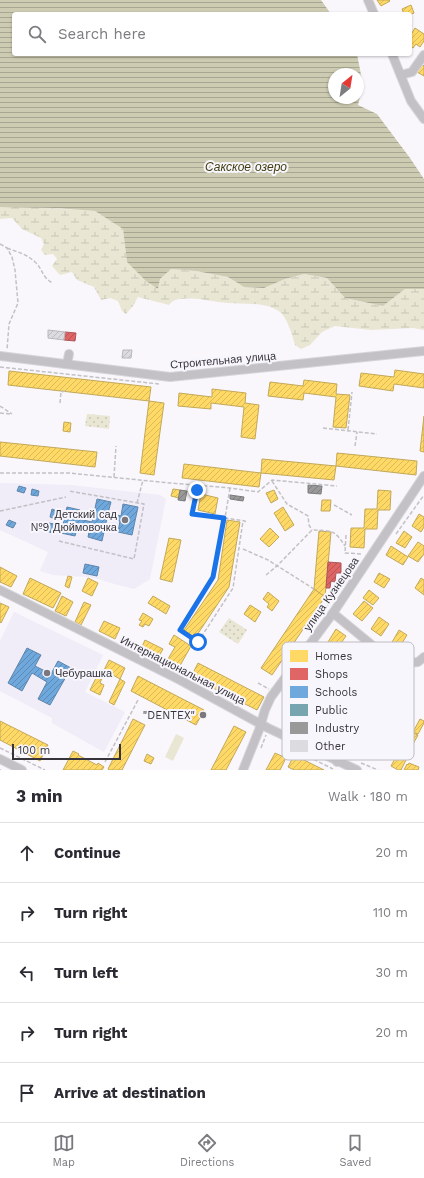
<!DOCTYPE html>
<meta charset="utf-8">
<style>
body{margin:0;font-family:"Work Sans",sans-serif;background:#f2f2f3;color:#2b2b33}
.compass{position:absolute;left:328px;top:68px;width:36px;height:36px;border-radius:50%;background:#fff;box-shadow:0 1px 3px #0004;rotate:30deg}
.scale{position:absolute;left:12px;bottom:10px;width:109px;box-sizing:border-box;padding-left:4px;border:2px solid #36343a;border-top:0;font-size:11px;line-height:14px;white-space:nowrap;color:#36343a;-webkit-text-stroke:3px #f8f6fd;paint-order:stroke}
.stop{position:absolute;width:12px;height:12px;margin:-9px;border:3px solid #1a73e8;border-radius:50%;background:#fff}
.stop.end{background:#1a73e8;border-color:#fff;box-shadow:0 1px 4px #0008}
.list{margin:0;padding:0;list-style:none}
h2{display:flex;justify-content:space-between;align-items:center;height:52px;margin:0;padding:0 16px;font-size:17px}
h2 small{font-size:13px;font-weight:400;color:#7c7c81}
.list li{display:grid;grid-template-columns:26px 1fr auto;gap:12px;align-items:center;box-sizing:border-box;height:60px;padding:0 16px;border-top:1px solid #e1e1e2}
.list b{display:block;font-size:15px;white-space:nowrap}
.list em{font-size:13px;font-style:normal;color:#7c7c81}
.icon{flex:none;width:22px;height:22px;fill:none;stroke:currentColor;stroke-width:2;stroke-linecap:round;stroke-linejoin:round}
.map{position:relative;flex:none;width:424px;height:770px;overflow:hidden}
.search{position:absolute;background:#fff;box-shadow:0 1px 3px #0004;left:12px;right:12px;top:12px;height:44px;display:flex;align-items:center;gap:10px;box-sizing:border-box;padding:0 14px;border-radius:4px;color:#7c7c81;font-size:15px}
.sheet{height:352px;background:#fff}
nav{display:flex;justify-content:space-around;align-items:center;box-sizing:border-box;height:56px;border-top:1px solid #e1e1e2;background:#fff;font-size:11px;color:#7c7c81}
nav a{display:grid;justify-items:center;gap:2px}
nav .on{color:#7a787e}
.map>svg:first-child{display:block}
.built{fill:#f0ecf8}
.green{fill:#e9e6d4}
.wetland{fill:url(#wetland-marsh)}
.park{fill:url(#park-dots)}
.water{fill:url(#water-rules);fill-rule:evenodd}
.homes{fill:url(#homes-hatch);stroke:#c3a859}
.shops{fill:url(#shops-hatch);stroke:#ad5759}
.schools{fill:url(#schools-hatch);stroke:#5e85ab}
.industry{fill:url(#industry-hatch);stroke:#7b7b7c}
.building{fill:url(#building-hatch);stroke:#b8b7bb}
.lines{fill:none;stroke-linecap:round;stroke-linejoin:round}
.minor-casing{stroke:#d6d5d8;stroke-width:10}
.path{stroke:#c2c1c5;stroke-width:1.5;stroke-dasharray:4 2;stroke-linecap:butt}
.minor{stroke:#c3c1c6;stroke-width:8}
.route{stroke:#1a73e8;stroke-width:5}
.poi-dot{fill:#7a787e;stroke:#f8f6fd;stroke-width:1.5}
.labels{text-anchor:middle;stroke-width:4;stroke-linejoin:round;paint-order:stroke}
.street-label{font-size:11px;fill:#36343a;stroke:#f8f6fd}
.poi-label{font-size:11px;fill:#36343a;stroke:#f8f6fd;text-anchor:end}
.water-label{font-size:12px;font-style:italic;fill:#413d0e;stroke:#f8f6fd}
.key{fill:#f8f6fd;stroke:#bebcc2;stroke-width:1}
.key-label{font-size:11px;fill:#36343a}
</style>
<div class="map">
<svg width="424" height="770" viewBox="0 0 424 770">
<defs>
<pattern id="wetland-marsh" width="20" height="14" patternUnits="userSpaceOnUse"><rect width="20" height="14" fill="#e9e6d4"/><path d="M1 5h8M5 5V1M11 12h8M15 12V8" fill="none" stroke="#c8c6b7"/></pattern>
<pattern id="park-dots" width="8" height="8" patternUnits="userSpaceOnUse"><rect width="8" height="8" fill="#e9e6d4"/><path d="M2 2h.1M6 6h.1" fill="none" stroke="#c8c6b7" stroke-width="1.8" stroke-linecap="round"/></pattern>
<pattern id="water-rules" width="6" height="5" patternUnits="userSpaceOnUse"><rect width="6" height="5" fill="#cdcbb2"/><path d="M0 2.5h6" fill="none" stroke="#a7a692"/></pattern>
<pattern id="homes-hatch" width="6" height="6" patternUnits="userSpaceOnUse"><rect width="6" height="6" fill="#ffd966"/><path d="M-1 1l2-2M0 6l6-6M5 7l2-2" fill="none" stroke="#dbbb59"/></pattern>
<pattern id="shops-hatch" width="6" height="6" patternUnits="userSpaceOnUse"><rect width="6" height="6" fill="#e06666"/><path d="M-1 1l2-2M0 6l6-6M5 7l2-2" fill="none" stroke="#b65555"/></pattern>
<pattern id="schools-hatch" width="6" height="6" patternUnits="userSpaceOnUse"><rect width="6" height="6" fill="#6fa8dc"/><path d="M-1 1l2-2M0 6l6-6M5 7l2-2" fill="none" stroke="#5c8ab3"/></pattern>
<pattern id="industry-hatch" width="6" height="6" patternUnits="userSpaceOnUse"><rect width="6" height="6" fill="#999"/><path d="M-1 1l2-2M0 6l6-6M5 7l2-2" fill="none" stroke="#7e7e7e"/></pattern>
<pattern id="building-hatch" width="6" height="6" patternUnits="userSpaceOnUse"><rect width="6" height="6" fill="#dcdbe0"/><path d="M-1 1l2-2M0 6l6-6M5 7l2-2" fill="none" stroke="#bdbdc1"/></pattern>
</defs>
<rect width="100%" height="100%" fill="#f9f7fc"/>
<g class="built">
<polygon points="0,483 71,485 160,495 166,499 150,579 134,589 107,582 99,579 87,577 53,575 40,571 48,552 0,530"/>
<polygon points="14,612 103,655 85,692 125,712 104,752 52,723 52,718 0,691 0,641"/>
</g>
<polygon class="green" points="176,734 184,738 173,761 165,757"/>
<path class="wetland" d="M28 184 34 207 95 211 123 229 127 262 158 289 160 279 170 269 196 271 228 277 244 287 264 288 285 279 304 274 327 278 345 298 383 306 405 289H424V330L413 328 371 330 335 326 322 332 310 345 301 349 295 345C293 337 287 317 280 312 267 302 243 304 228 303 213 302 198 297 182 299 176 299 172 301 169 305L138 297 133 306 126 314 122 311 118 301 110 298 101 300 94 287 77 280 72 272 60 275 52 266 57 259 53 254 45 255 41 250 44 244 41 238 22 229 12 218 0 219V207H11Z"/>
<g class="park">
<polygon points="87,414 110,416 109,429 85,426"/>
<polygon points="229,618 247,630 238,644 219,632"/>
</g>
<path class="water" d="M0 0H321L331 14H14V54H357L363 85 358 105 377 114 410 158 424 179V289H405L383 306 345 298 327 278 304 274 285 279 264 288 244 287 228 277 196 271 171 269 160 279 158 289 146 281 127 262 123 229 95 211 55 208 0 207ZM334 74H358V98H334Z"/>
<g class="homes">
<polygon points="377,0 389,0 390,1 381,6"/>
<polygon points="411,5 414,13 410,15 404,14 402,9"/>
<polygon points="415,28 424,34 424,41 420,47 416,44 413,48 410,46 410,36"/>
<polygon points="422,64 424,66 424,76 417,72"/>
<polygon points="395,370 424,374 424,388 394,384 393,391 359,386 361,373 394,377"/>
<polygon points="9,371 151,387 149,401 8,385"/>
<polygon points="304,380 337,384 336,394 350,395 346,428 333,427 336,397 304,393 303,400 268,396 270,382 303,386"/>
<polygon points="212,389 246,393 245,403 259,405 255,439 241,437 244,407 211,403 211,409 178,406 179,393 212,397"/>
<polygon points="149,401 164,403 154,475 140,473"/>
<polygon points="424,416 424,452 420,451"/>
<polygon points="64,422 71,423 70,432 63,431"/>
<polygon points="0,442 97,452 95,467 0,456"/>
<polygon points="337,453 417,461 416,475 336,466"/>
<polygon points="262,459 336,466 334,480 261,473"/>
<polygon points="184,464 261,473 259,487 182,478"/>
<polygon points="173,489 180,490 179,498 171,496"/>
<polygon points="274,490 278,499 271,503 266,493"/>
<polygon points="378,490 391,491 390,510 378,510 377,529 365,529 364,548 350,547 351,528 364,528 365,509 377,509"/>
<polygon points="201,494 218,498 215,514 198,510"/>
<polygon points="322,500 331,500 330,511 321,511"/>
<polygon points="283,507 294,525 285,531 274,513"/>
<polygon points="419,514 424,517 424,527 421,532 412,526"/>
<polygon points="227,520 240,522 229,587 195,638 184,630 218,580"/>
<polygon points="270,528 279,537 269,547 260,539"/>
<polygon points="319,531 331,532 325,597 314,589"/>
<polygon points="404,531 412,537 405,548 396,543"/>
<polygon points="169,538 181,540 172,582 160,579"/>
<polygon points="418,542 424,546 424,554 418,562 408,556"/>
<polygon points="391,546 408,557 403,565 386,555"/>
<polygon points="0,567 17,576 11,587 0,582"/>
<polygon points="379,573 390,579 384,588 374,582"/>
<polygon points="68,576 72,577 69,588 65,586"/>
<polygon points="30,578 61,593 53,608 23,594"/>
<polygon points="88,578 98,583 92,596 82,591"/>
<polygon points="421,578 424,580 424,595 415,588"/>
<polygon points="314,589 325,597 272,675 261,668"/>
<polygon points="369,590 379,598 373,605 363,598"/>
<polygon points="268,592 279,601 272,611 267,607 269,604 263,599"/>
<polygon points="62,596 73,602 66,616 55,611"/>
<polygon points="153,596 170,606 166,614 148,603"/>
<polygon points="364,601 373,608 362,621 353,614"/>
<polygon points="84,602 91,605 81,625 75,622"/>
<polygon points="0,603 9,607 1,623 0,622"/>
<polygon points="250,605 261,612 255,622 244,614"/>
<polygon points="143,613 153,619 149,626 145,624 143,627 139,625 142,621 139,620"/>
<polygon points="379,617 389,624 381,636 371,629"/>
<polygon points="104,621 120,628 115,639 99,631"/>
<polygon points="336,629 346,636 337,649 332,647 331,644 328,642"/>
<polygon points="399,630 407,635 399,648 391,644"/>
<polygon points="174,635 191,646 177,671 165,664 175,647 169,644"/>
<polygon points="145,640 163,649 157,660 140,651"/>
<polygon points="109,660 125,668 120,679 104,670"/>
<polygon points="198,663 264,697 257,710 191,677"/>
<polygon points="97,676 102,678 100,683 104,685 100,695 90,690"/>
<polygon points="138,676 204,710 196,725 131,691"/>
<polygon points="120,679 125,682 114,705 109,702"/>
<polygon points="133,719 145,725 122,770 109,770 108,769"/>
<polygon points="420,719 424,721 424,723 418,734 413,732"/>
<polygon points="0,721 48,745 40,761 0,740"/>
<polygon points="234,726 246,732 226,770 211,770"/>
<polygon points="406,730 418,735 411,748 400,743"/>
<polygon points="73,751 79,754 78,755 97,765 98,763 104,767 102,770 63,770"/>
<polygon points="399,751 408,756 401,770 398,770 391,766"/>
<polygon points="275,753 286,758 280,770 266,770"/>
<polygon points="147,754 154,758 151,764 144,761"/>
<polygon points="294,755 324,770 294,770 288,767"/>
<polygon points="409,763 419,767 418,770 404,770 407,764 408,765"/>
</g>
<g class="shops">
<polygon points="65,332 76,333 75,341 64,340"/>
<polygon points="328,562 341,563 341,573 336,573 335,582 331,581 330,588 326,588"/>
</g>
<g class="schools">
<polygon points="19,486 26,488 24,493 17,491"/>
<polygon points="32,489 39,491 38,496 31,495"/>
<polygon points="97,499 111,502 108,513 121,516 123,504 138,507 132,535 118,532 120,521 107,518 102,541 88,537 90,527 78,525 75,536 61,533 67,507 80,510 79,519 92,522"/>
<polygon points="52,509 57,511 55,519 50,517"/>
<polygon points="9,520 16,523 13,528 6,525"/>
<polygon points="49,523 54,524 52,533 47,531"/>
<polygon points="85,564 99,567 97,576 83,573"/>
<polygon points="27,648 41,655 35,666 51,674 58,661 71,668 50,705 38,699 47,682 32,673 22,691 8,683"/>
</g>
<g class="industry">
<polygon points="308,485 322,486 321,494 308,493"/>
<polygon points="180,490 187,491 185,501 178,500"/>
<polygon points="230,495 244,497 243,501 230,499"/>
</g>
<g class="building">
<polygon points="48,330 65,332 64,340 48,338"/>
<polygon points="123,350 132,350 131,358 122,358"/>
</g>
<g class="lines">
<defs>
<g id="minor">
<polyline points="368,0 374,14"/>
<polyline points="392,54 411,101 424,119"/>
<polyline points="401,75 412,72 424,55"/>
<polyline points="0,356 170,377 424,351"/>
<polyline points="67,364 69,354"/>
<polyline points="0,590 180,680 268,728 357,770"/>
<polyline points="333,613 395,664"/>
<polyline points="395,664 418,662 424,657"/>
<polyline points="0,759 22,770"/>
<polyline points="337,762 395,664"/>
<polyline points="243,770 259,730 265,710 271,697 333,613 424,476"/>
</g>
</defs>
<use href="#minor" class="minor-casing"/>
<g class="path">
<polyline points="0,244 7,248 12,257 15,270 18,303 9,324 7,350"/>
<path d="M7 248C17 252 27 254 35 262 43 269 42 278 53 283"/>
<polyline points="0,367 159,384"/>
<polyline points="60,403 61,392 65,391"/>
<polyline points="0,406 12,414"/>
<polyline points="0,413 10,414"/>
<polyline points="323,428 377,434"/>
<polyline points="348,430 352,392"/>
<polyline points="355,446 357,432"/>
<polyline points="0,473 69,473 170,483 230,488 258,492 272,480 337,486"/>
<polyline points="114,477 116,446"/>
<polyline points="272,481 287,504 308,516 309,525 312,530"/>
<polyline points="190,485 197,490 192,514 225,518 213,577 180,630 202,645"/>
<polyline points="230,488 225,518 245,521 246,524"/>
<polyline points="137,503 143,480"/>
<polyline points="334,505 352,515"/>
<polyline points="0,511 66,497"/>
<polyline points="396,534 424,495"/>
<polyline points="346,535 345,553 363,554"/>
<polyline points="59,541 134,559 144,504 69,491"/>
<polyline points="243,549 268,560 314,589"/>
<path d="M266 575 277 566 312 530C332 531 334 529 345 546"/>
<polyline points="325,597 330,600"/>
<polyline points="312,627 338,591"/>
<polyline points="198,642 233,588 243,521"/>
<polyline points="258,683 269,689"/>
<polyline points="0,748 45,770"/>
<polyline points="261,748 266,735"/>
<polyline points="303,754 333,769"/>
<polyline points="105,762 138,700"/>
<polyline points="361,763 378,770"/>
<polyline points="0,770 1,770"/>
</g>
<use href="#minor" class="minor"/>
</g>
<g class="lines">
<polyline class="route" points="197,490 192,514 224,518 213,577 180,630 198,642"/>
</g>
<g class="poi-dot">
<circle cx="125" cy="520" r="4"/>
<circle cx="47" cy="673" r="4"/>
<circle cx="203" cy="715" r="4"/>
</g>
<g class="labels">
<g class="street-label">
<text transform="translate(223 360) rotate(-5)" y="4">Строительная улица</text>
<text transform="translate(331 594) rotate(-55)" y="4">улица Кузнецова</text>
<text transform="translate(183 670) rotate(27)" y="4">Интернациональная улица</text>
</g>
<g class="poi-label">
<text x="117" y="518">Детский сад<tspan x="117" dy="13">№9 Дюймовочка</tspan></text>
<text x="55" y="677" text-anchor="start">Чебурашка</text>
<text x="195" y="719">"DENTEX"</text>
</g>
<g class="water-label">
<text x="246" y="171">Сакское озеро</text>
</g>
</g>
<rect x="282" y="642" width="132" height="118" rx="6" class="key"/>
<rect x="290" y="650" width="18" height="12" fill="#ffd966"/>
<rect x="290" y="668" width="18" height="12" fill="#e06666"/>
<rect x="290" y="686" width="18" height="12" fill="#6fa8dc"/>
<rect x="290" y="704" width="18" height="12" fill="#76a5af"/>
<rect x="290" y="722" width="18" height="12" fill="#999"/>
<rect x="290" y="740" width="18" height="12" fill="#dcdbe0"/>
<g class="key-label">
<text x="315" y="660">Homes</text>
<text x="315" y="678">Shops</text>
<text x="315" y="696">Schools</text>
<text x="315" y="714">Public</text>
<text x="315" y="732">Industry</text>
<text x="315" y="750">Other</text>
</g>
</svg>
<svg class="compass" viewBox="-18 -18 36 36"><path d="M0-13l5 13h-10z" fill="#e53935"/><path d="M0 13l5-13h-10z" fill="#7c7c81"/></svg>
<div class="scale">100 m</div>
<div class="stop" style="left:198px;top:642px"></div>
<div class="stop end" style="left:197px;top:490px"></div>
<div class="search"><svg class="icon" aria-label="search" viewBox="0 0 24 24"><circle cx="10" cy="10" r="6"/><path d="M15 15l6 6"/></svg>Search here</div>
</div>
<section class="sheet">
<h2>3 min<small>Walk · 180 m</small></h2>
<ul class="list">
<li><svg class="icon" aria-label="ahead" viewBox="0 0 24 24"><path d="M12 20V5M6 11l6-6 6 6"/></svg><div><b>Continue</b></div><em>20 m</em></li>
<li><svg class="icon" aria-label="right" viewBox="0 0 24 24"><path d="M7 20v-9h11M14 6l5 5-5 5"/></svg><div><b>Turn right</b></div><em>110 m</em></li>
<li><svg class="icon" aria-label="left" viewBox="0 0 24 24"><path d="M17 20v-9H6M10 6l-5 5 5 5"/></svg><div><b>Turn left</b></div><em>30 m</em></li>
<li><svg class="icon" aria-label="right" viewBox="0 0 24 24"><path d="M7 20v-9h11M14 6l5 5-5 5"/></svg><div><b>Turn right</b></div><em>20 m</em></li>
<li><svg class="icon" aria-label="arrive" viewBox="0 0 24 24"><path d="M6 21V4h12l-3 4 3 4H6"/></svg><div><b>Arrive at destination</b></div></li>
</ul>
</section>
<nav>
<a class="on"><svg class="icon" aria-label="map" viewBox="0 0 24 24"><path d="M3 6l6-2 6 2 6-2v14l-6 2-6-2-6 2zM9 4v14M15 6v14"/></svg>Map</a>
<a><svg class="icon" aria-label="directions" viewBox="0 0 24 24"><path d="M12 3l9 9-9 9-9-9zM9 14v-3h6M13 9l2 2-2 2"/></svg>Directions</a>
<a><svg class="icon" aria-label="saved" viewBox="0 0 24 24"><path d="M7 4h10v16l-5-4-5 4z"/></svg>Saved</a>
</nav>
